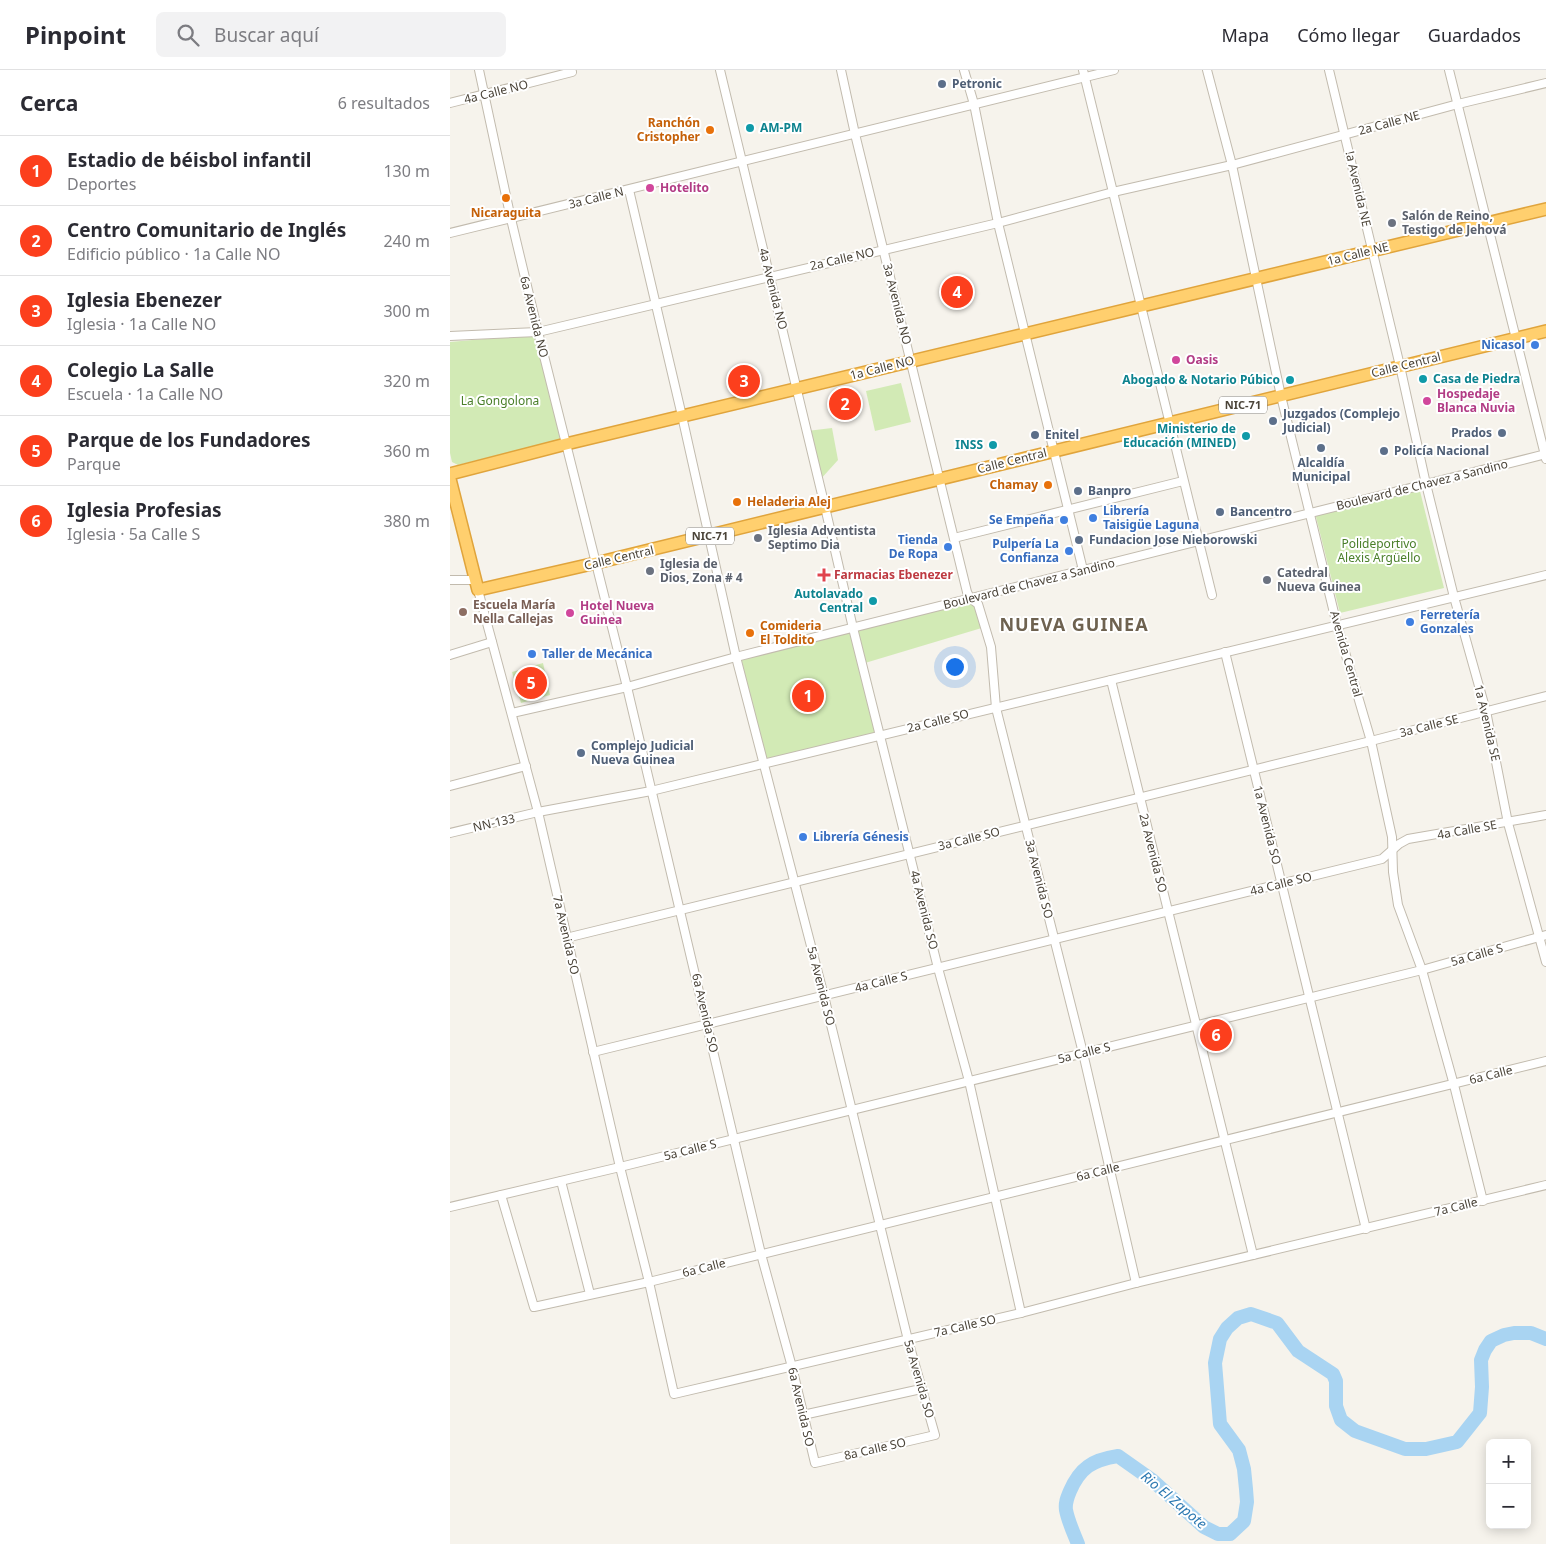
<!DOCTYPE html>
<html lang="es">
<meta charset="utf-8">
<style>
body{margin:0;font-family:"Noto Sans",sans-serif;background:#f2f2f3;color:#2b2b33}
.controls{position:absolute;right:15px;bottom:15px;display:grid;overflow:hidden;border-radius:8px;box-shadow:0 2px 12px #0003}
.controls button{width:45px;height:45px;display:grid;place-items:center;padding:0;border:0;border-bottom:1px solid #e1e1e2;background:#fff;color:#2b2b33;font:25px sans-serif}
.you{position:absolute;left:504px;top:596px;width:18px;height:18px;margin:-12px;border:4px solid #fff;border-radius:50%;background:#1a73e8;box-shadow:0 0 0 8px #1a73e833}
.badge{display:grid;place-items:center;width:32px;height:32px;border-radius:50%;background:#fc3f1d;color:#fff;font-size:16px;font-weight:700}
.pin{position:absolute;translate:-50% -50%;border:2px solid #fff;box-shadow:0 1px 5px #0006}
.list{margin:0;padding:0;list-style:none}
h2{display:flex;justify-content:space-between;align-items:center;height:65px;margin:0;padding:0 20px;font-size:21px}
h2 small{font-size:16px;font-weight:400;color:#7c7c81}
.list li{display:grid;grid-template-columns:32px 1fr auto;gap:15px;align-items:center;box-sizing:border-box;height:70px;padding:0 20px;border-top:1px solid #e1e1e2}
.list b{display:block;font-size:19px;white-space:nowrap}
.list p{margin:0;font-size:16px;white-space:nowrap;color:#7c7c81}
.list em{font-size:16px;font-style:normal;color:#7c7c81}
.icon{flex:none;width:28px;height:28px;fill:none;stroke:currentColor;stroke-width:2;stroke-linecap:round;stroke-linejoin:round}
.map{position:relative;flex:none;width:1096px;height:1474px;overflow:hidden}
header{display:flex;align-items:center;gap:30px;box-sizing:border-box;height:70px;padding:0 25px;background:#fff;border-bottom:1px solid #e1e1e2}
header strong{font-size:24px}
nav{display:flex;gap:28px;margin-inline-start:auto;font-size:18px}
.search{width:350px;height:45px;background:#f2f2f3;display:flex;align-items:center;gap:12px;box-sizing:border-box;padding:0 18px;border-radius:8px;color:#7c7c81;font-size:19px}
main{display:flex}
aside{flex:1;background:#fff}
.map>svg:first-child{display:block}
.green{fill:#d2eab5}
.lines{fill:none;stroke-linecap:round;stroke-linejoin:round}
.river{stroke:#a9d4f2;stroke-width:14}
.minor-casing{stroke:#c2bbae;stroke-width:10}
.highway-casing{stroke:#e0a43c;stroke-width:14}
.minor{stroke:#fff;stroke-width:8}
.highway{stroke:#ffcf6e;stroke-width:11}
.service-dot{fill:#5c6f8a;stroke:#fff;stroke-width:2}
.culture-dot{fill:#0f9aa8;stroke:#fff;stroke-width:2}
.food-dot{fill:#e8710a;stroke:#fff;stroke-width:2}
.hotel-dot{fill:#d1479c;stroke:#fff;stroke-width:2}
.worship-dot{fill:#6b7280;stroke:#fff;stroke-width:2}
.shop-dot{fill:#3f7fe0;stroke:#fff;stroke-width:2}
.health-dot{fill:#e0444e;stroke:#fff;stroke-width:2}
.education-dot{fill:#8d6e63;stroke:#fff;stroke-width:2}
.labels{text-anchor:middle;stroke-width:4;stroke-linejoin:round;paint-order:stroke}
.shield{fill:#fff;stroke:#817c74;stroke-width:1}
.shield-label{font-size:11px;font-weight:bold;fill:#4b4439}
.service-label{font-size:12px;font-weight:bold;fill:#4e5e75;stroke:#fff;text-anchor:start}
.street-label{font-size:12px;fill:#4b4439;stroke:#fff}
.food-label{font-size:12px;font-weight:bold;fill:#c56008;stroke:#fff;text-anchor:end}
.culture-label{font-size:12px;font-weight:bold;fill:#0d838f;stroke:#fff;text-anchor:end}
.hotel-label{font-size:12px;font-weight:bold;fill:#b23c85;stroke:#fff;text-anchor:start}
.worship-label{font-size:12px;font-weight:bold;fill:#5b616d;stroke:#fff;text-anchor:start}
.shop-label{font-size:12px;font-weight:bold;fill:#366cbe;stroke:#fff;text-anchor:end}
.park-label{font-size:12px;fill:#4a7f2a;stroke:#fff}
.health-label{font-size:12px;font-weight:bold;fill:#be3a42;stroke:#fff;text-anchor:start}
.education-label{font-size:12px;font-weight:bold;fill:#785e54;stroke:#fff;text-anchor:start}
.water-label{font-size:14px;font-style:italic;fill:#2e7ab2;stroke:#fff}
.district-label{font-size:18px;font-weight:bold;letter-spacing:1px;fill:#6e6250;stroke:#fff}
</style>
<header>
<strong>Pinpoint</strong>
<div class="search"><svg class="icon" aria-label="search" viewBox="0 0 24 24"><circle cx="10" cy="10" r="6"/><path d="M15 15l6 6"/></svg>Buscar aquí</div>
<nav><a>Mapa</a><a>Cómo llegar</a><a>Guardados</a></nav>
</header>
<main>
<aside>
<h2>Cerca<small>6 resultados</small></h2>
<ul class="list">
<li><span class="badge">1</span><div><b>Estadio de béisbol infantil</b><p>Deportes</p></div><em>130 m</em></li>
<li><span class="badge">2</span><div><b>Centro Comunitario de Inglés</b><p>Edificio público · 1a Calle NO</p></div><em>240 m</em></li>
<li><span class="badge">3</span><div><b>Iglesia Ebenezer</b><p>Iglesia · 1a Calle NO</p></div><em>300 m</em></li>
<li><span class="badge">4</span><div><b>Colegio La Salle</b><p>Escuela · 1a Calle NO</p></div><em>320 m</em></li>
<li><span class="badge">5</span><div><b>Parque de los Fundadores</b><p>Parque</p></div><em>360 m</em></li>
<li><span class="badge">6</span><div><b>Iglesia Profesias</b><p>Iglesia · 5a Calle S</p></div><em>380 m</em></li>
</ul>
</aside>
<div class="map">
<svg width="1096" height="1474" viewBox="0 0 1096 1474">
<rect width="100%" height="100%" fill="#f6f3ec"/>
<g class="green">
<polygon points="79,265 82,266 85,269 109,356 111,364 110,370 8,395 2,392 0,383 0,272"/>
<polygon points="451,313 461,352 425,361 416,321"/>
<polygon points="382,358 388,390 369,411 357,361"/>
<polygon points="969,417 994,518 890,543 865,443"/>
<polygon points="517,532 524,534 535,557 415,593 407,559"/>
<polygon points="400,562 426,663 316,689 291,588"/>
<polygon points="93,593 100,625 71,633 62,602"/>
</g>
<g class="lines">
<path class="river" d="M628 1474C624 1464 618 1451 616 1440 615 1433 617 1428 620 1421 630 1398 642 1390 668 1386L702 1410 754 1457 768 1464H780L794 1451 797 1432 796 1419 794 1399 789 1380 770 1354 765 1293 770 1269 777 1258 788 1248 801 1244 827 1253 848 1281 883 1304 886 1311V1336L891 1350 905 1361 955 1379H976L1007 1372 1030 1343 1032 1317 1031 1290 1035 1280 1041 1271 1054 1265 1064 1263H1081L1096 1269"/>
<defs>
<g id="minor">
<polyline points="29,0 61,149 88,262 177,617 311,1184 342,1297 365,1393 485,1365 458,1270 374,926 286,587 232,346 179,120"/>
<polyline points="270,0 375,437 403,558 488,898 519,1011 571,1243"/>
<polyline points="391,0 405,64 517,522 520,528 528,534 541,577 546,638 633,983 686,1213"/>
<polyline points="514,0 524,34 548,153 633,500"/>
<polyline points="633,0 762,525"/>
<polyline points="757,0 782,95 831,326 887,555 921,671 942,767 943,802 948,835 972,900 1004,1015 1033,1131"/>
<polyline points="879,0 950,296 976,414 1004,527 1036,641 1058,753 1096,892"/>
<polyline points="999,0 1096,389"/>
<polyline points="0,33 122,2"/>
<polyline points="0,163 664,0"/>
<polyline points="0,266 88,262 548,153 663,122 782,95 1008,34 1096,13"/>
<polyline points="504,468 733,411"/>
<polyline points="0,510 26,510"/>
<polyline points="28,520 88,742 170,1097 199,1212 224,1324 571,1243 686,1213 1096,1115"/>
<polyline points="775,582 916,1159"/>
<polyline points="0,585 42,572"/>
<polyline points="661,610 803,1185"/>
<polyline points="62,643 177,617 286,587 1096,384"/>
<polyline points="0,716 76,696"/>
<polyline points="0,763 88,742 201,721 1096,505"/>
<polyline points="116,868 921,671 1096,626"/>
<polyline points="143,982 932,789 949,774 958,769 1096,745"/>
<polyline points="111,1111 140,1224"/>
<polyline points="51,1125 84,1237 199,1212 1096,991"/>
<polyline points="0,1137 170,1097 972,900 1096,865"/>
<polyline points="353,1345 471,1319"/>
</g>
<g id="highway">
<polyline points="0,404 116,374 1096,139"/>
<polyline points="0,409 28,520 146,493 1096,261"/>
</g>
</defs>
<use href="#minor" class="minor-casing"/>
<use href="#highway" class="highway-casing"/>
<use href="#minor" class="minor"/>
<use href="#highway" class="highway"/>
</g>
<g class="service-dot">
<circle cx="492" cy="14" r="5"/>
<circle cx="823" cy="351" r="5"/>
<circle cx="1052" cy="363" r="5"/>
<circle cx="585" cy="365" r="5"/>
<circle cx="871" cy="378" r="5"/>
<circle cx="934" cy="381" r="5"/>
<circle cx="628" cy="421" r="5"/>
<circle cx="770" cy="442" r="5"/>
<circle cx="629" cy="470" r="5"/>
<circle cx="131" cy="683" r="5"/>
</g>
<g class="culture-dot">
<circle cx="300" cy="58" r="5"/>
<circle cx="973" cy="309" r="5"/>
<circle cx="840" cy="310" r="5"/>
<circle cx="796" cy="366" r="5"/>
<circle cx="543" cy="375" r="5"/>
<circle cx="423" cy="531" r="5"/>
</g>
<g class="food-dot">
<circle cx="260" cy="60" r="5"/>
<circle cx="56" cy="128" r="5"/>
<circle cx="598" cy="415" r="5"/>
<circle cx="287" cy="432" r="5"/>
<circle cx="300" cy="563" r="5"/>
</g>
<g class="hotel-dot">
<circle cx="200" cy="118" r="5"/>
<circle cx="726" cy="290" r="5"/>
<circle cx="977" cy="331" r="5"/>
<circle cx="120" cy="543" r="5"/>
</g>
<g class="worship-dot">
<circle cx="942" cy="153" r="5"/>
<circle cx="308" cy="468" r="5"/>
<circle cx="200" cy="501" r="5"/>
<circle cx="817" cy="510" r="5"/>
</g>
<g class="shop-dot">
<circle cx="1085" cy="275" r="5"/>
<circle cx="643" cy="448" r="5"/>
<circle cx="614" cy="450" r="5"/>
<circle cx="498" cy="477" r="5"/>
<circle cx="619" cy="481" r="5"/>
<circle cx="960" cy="552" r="5"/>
<circle cx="82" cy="584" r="5"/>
<circle cx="353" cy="767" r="5"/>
</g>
<path class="health-dot" d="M371.5 497.5h5v5h5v5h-5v5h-5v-5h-5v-5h5z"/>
<circle class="education-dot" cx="13" cy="542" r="5"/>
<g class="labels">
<g class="shield">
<rect x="769" y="326.5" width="48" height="17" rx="4"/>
<rect x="236" y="457.5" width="48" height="17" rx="4"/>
</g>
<g class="shield-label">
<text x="793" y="339">NIC-71</text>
<text x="260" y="470">NIC-71</text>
</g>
<g class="service-label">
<text x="502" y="18">Petronic</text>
<text x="833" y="348">Juzgados (Complejo<tspan x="833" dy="14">Judicial)</tspan></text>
<text x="1042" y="367" text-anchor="end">Prados</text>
<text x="595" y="369">Enitel</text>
<text x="944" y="385">Policía Nacional</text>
<text x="871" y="397" text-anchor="middle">Alcaldía<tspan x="871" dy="14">Municipal</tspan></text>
<text x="638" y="425">Banpro</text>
<text x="780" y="446">Bancentro</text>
<text x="639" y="474">Fundacion Jose Nieborowski</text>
<text x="141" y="680">Complejo Judicial<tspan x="141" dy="14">Nueva Guinea</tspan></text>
</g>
<g class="street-label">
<text transform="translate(46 22) rotate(-14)" y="4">4a Calle NO</text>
<text transform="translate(939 53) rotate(-15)" y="4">2a Calle NE</text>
<text transform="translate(908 119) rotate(77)" y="4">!a Avenida NE</text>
<text transform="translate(146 128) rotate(-14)" y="4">3a Calle N</text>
<text transform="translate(908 184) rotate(-14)" y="4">1a Calle NE</text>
<text transform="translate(392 189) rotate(-13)" y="4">2a Calle NO</text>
<text transform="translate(323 219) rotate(76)" y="4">4a Avenida NO</text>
<text transform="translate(447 234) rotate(76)" y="4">3a Avenida NO</text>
<text transform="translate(84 247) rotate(76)" y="4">6a Avenida NO</text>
<text transform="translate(956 295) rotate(-14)" y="4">Calle Central</text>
<text transform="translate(432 298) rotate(-14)" y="4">1a Calle NO</text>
<text transform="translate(562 391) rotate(-14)" y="4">Calle Central</text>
<text transform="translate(972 415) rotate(-14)" y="4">Boulevard de Chavez a Sandino</text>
<text transform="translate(169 488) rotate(-13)" y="4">Calle Central</text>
<text transform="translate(579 514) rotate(-14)" y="4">Boulevard de Chavez a Sandino</text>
<text transform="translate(896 584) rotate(74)" y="4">Avenida Central</text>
<text transform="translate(488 651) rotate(-14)" y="4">2a Calle SO</text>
<text transform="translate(1037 653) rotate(77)" y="4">1a Avenida SE</text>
<text transform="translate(979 656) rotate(-14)" y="4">3a Calle SE</text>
<text transform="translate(44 753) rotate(-13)" y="4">NN-133</text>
<text transform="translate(817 755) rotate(76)" y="4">1a Avenida SO</text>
<text transform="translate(1017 760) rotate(-10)" y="4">4a Calle SE</text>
<text transform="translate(519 769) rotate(-14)" y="4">3a Calle SO</text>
<text transform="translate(703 783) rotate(76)" y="4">2a Avenida SO</text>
<text transform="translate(589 809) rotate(76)" y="4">3a Avenida SO</text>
<text transform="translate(831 814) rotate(-14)" y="4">4a Calle SO</text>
<text transform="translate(474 840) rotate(76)" y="4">4a Avenida SO</text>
<text transform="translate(116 865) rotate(77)" y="4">7a Avenida SO</text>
<text transform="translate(1027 885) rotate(-16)" y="4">5a Calle S</text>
<text transform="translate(431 912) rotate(-14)" y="4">4a Calle S</text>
<text transform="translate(371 916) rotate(76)" y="4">5a Avenida SO</text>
<text transform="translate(255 943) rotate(77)" y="4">6a Avenida SO</text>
<text transform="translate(634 983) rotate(-14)" y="4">5a Calle S</text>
<text transform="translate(1041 1005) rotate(-14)" y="4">6a Calle</text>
<text transform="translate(240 1080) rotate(-14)" y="4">5a Calle S</text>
<text transform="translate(648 1102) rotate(-14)" y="4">6a Calle</text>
<text transform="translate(1006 1137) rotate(-14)" y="4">7a Calle</text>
<text transform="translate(254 1198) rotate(-14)" y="4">6a Calle</text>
<text transform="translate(515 1256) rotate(-13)" y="4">7a Calle SO</text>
<text transform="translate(469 1309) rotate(74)" y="4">5a Avenida SO</text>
<text transform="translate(351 1337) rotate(77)" y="4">6a Avenida SO</text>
<text transform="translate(425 1379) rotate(-13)" y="4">8a Calle SO</text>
</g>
<g class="food-label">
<text x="250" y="57">Ranchón<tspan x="250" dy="14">Cristopher</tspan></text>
<text x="56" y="147" text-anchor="middle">Nicaraguita</text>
<text x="588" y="419">Chamay</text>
<text x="297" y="436" text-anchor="start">Heladeria Alej</text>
<text x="310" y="560" text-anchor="start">Comideria<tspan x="310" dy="14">El Toldito</tspan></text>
</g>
<g class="culture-label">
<text x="310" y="62" text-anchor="start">AM-PM</text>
<text x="983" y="313" text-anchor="start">Casa de Piedra</text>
<text x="830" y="314">Abogado &amp; Notario Púbico</text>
<text x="786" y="363">Ministerio de<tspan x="786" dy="14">Educación (MINED)</tspan></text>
<text x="533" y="379">INSS</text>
<text x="413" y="528">Autolavado<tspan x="413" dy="14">Central</tspan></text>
</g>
<g class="hotel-label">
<text x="210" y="122">Hotelito</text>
<text x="736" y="294">Oasis</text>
<text x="987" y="328">Hospedaje<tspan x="987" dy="14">Blanca Nuvia</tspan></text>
<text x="130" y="540">Hotel Nueva<tspan x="130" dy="14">Guinea</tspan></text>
</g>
<g class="worship-label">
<text x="952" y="150">Salón de Reino,<tspan x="952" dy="14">Testigo de Jehová</tspan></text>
<text x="318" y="465">Iglesia Adventista<tspan x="318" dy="14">Septimo Dia</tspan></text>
<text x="210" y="498">Iglesia de<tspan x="210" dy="14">Dios, Zona # 4</tspan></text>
<text x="827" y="507">Catedral<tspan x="827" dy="14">Nueva Guinea</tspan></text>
</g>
<g class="shop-label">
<text x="1075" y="279">Nicasol</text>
<text x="653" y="445" text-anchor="start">Librería<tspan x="653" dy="14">Taisigüe Laguna</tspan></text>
<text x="604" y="454">Se Empeña</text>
<text x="488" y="474">Tienda<tspan x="488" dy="14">De Ropa</tspan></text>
<text x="609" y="478">Pulpería La<tspan x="609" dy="14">Confianza</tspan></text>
<text x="970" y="549" text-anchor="start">Ferretería<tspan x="970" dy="14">Gonzales</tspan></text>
<text x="92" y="588" text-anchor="start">Taller de Mecánica</text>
<text x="363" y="771" text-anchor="start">Librería Génesis</text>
</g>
<g class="park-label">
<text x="50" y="335">La Gongolona</text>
<text x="929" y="478">Polideportivo<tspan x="929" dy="14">Alexis Argüello</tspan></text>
</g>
<g class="health-label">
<text x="384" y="509">Farmacias Ebenezer</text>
</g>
<g class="education-label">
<text x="23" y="539">Escuela María<tspan x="23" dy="14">Nella Callejas</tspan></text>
</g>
<g class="water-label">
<text transform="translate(724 1430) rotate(40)" y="5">Rio El Zapote</text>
</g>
<g class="district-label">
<text x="624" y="561">NUEVA GUINEA</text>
</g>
</g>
</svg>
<div class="controls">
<button>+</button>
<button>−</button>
</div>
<div class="you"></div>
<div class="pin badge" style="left:358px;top:626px">1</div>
<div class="pin badge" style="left:395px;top:334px">2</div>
<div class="pin badge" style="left:294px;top:311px">3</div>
<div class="pin badge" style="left:507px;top:222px">4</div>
<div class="pin badge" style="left:81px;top:613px">5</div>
<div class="pin badge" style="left:766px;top:965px">6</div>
</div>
</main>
